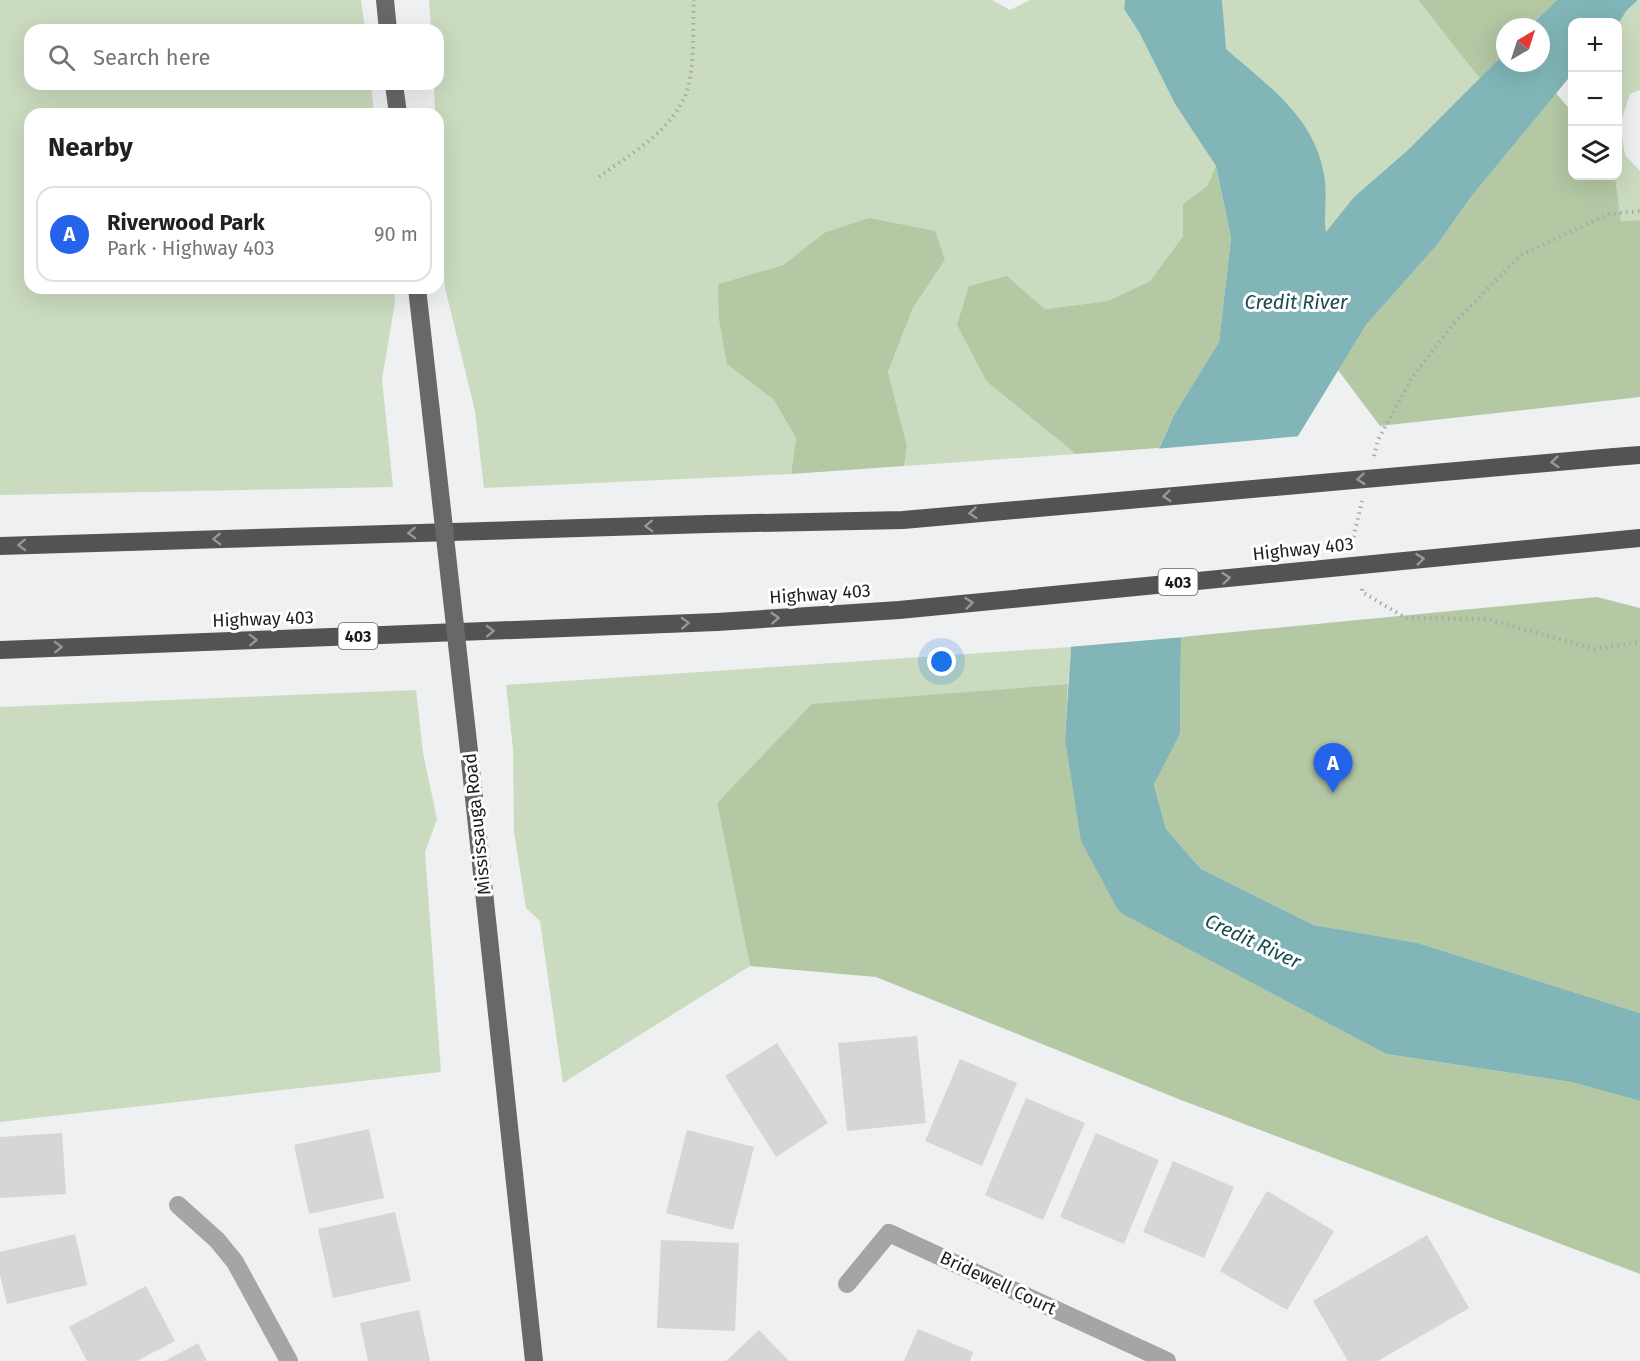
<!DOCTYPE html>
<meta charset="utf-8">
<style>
body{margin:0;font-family:"Fira Sans",sans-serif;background:#f2f2f2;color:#202124}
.controls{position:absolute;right:18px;top:18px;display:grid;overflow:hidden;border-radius:12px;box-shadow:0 6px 24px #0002}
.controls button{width:54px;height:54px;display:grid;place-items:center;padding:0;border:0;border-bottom:2px solid #e0e0e0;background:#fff;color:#202124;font:30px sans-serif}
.compass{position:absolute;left:1496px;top:18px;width:54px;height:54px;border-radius:50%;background:#fff;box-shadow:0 6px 24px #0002;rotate:39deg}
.you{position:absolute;left:942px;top:662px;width:21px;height:21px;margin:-15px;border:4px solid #fff;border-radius:50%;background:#1a73e8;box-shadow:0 0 0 9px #1a73e833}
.badge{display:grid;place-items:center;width:39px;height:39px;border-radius:50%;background:#2563eb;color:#fff;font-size:20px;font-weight:700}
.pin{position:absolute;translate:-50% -50px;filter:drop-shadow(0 2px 3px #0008)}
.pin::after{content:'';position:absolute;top:32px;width:21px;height:18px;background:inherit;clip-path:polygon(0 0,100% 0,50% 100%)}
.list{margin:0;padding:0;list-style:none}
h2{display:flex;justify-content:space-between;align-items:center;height:78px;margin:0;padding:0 24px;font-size:26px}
h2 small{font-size:20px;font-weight:400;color:#757577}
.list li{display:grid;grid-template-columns:39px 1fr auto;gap:18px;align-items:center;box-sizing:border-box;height:96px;margin:0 12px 12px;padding:0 12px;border:2px solid #e0e0e0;border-radius:18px}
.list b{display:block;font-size:22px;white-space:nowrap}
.list p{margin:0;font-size:20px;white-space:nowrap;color:#757577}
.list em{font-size:20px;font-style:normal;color:#757577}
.icon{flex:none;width:33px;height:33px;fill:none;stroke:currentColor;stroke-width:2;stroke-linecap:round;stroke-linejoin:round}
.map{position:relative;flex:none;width:1640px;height:1361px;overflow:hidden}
.search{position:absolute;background:#fff;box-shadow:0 6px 24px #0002;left:24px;top:24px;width:420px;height:66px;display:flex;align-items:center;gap:15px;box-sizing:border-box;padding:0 21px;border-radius:18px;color:#757577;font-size:22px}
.panel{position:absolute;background:#fff;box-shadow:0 6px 24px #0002;left:24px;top:108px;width:420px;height:186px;border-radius:18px}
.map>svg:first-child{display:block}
.green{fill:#cbdbbf}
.forest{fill:#b4c8a4}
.water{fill:#81b5b8}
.pier{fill:#eff0f1}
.building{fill:#d7d5d7}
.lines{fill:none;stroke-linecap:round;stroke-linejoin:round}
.path{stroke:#a7a8a9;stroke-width:4;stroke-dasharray:1.5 4.5;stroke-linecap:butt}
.minor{stroke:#a6a5a5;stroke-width:18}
.major{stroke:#6a6867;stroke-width:18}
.highway{stroke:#545352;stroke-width:18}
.major-bridge{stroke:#6a6867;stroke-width:18}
.highway-bridge{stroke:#545352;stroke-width:18}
.oneway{stroke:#989897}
.labels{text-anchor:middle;stroke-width:6;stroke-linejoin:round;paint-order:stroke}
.shield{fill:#fff;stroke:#616162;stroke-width:1.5}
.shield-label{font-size:16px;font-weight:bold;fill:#1d1d1e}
.street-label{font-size:18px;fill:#1d1d1e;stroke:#fff}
.water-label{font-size:20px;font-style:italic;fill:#1d4c4e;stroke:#fff}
</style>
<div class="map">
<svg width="1640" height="1361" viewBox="0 0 1640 1361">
<rect width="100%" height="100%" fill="#eff0f1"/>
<g class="green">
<polygon points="0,0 361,0 365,30 30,30 30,84 371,84 374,114 30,114 30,288 394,288 395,302 382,379 393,487 0,495"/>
<polygon points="429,0 992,0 1010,10 1030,0 1125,0 1124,9 1139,32 1175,104 1216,166 1207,186 1183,204 1183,236 1150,281 1108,301 1045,309 1007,276 987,382 1076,454 904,466 907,446 888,372 913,308 945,260 824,233 783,265 718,284 727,363 773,399 796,438 791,474 484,488 475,411 445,288 438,164 438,114 435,114 434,84 438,84 438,30 431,30"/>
<polygon points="1222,0 1418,0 1480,79 1409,149 1354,197 1326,233 1325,181 1291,107 1225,49"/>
<polygon points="1638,0 1640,0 1640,90 1630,94 1620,125 1625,155 1640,171 1640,220 1621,221 1615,176 1618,176 1618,24 1627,10"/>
<polygon points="1071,647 1068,684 812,705 717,803 750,966 563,1083 540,921 526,908 514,832 513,749 506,685"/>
<polygon points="416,690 423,753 437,819 425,852 441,1072 0,1122 0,707"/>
</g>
<g class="forest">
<polygon points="1418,0 1557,0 1529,27 1505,27 1505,53 1480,79"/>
<polygon points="1556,93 1572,112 1572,176 1615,176 1621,221 1640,220 1640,397 1380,426 1338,370 1366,325 1437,245 1471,197"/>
<polygon points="1216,166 1231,238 1219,342 1174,415 1159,448 1076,454 987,382 957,325 969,286 1007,276 1045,309 1108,301 1150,281 1183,236 1183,204 1207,186"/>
<polygon points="869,218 935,231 945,260 913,308 888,372 907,446 904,466 791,474 796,438 773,399 727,364 719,319 718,284 783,265 824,233"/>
<polygon points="1597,597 1640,608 1640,1013 1418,943 1314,925 1201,869 1166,829 1154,783 1180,734 1181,637"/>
<polygon points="1068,684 1065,738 1118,910 1386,1054 1571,1082 1640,1101 1640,1274 1181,1100 876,977 750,966 717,803 812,704"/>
</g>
<path class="water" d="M1125 0H1222L1226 49C1270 88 1317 118 1325 181 1327 198 1324 216 1326 232L1354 197 1409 149 1505 53V63H1541V27H1529L1557 0H1638L1627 10 1618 24 1572 22V74L1471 197 1437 245 1366 325 1298 436 1181 637 1180 734 1154 784 1166 829 1201 869 1314 925 1418 943 1640 1013V1101L1571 1082 1386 1054 1123 914 1118 910 1081 841 1065 738 1071 647 1174 415 1219 342 1231 238 1216 166 1175 104 1139 32 1124 9Z"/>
<polygon class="pier" points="1302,436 1185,637 1068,647 1155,449"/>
<g class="building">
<polygon points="917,1036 926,1123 847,1131 838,1043"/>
<polygon points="777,1043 828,1123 776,1157 725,1076"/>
<polygon points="960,1059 1017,1083 982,1166 925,1141"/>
<polygon points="1026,1098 1085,1123 1043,1220 985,1195"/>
<polygon points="369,1129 384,1198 309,1214 294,1145"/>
<polygon points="687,1130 754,1147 733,1230 666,1213"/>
<polygon points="62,1133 66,1194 0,1198 0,1137"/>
<polygon points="1096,1133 1159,1160 1124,1244 1060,1217"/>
<polygon points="1173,1161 1234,1187 1204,1258 1143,1232"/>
<polygon points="1267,1191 1334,1231 1287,1310 1220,1271"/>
<polygon points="395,1212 411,1281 333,1298 318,1229"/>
<polygon points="75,1234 87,1285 7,1304 0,1275 0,1252"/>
<polygon points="1427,1235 1469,1308 1378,1361 1348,1361 1313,1301"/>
<polygon points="661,1240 739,1243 735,1331 657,1328"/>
<polygon points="146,1286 175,1341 137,1361 87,1361 69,1327"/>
<polygon points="419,1310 430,1361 368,1361 360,1323"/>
<polygon points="918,1329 973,1352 970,1361 904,1361"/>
<polygon points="759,1330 789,1361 726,1361"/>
<polygon points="198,1343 207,1361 165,1361"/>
</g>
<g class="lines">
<g class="path">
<path d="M599 177C630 154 669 133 685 96 696 70 692 28 694 0"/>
<polyline points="1374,456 1378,440 1411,379 1454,323 1521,255 1609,214 1640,211"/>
<polyline points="1352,543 1362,501"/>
<polyline points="1362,589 1362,592 1406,618 1487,619 1595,649 1640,642"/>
</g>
<g class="minor">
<polyline points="178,1205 217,1240 235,1262 289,1361"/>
<polyline points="847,1284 889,1233 1167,1361"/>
</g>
<g class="major">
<polyline points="385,0 388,30"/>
<polyline points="394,84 398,114"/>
<polyline points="417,288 431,412"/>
<polyline points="469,751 534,1361"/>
</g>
<g class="highway">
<polyline points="1614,457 1640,455"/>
<polyline points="0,546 708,524"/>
<polyline points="0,650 717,622"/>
</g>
<polyline class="major-bridge" points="431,412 469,751"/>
<g class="highway-bridge">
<polyline points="708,524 903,520 1614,457"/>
<polyline points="717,622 899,610 1640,538"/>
</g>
</g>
<defs><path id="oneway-chevron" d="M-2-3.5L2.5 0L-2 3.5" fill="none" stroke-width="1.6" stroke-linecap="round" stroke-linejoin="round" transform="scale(1.5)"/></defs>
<g class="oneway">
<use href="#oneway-chevron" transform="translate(1555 462) rotate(175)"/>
<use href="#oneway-chevron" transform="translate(1361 479) rotate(175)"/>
<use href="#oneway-chevron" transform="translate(1167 496) rotate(175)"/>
<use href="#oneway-chevron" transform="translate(973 513) rotate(175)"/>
<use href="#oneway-chevron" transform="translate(649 526) rotate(178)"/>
<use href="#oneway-chevron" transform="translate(412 533) rotate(178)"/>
<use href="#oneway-chevron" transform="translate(217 539) rotate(178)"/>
<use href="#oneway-chevron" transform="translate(22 545) rotate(178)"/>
<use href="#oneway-chevron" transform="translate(1420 559) rotate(-6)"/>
<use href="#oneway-chevron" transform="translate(1226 578) rotate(-6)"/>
<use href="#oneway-chevron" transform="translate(969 603) rotate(-6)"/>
<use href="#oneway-chevron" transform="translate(775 618) rotate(-4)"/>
<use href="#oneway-chevron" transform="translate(685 623) rotate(-2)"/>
<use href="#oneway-chevron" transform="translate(490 631) rotate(-2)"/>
<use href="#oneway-chevron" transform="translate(253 640) rotate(-2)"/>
<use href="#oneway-chevron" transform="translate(58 647) rotate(-2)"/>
</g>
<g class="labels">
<g class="shield">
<rect x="1158.5" y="569" width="39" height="26" rx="4.5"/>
<rect x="338.5" y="623" width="39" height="26" rx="4.5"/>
</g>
<g class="shield-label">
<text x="1178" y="588">403</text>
<text x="358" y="642">403</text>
</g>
<g class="street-label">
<text transform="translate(1303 549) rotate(-6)" y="6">Highway 403</text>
<text transform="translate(820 594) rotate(-4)" y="6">Highway 403</text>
<text transform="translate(263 619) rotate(-2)" y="6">Highway 403</text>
<text transform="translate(477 824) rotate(-96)" y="6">Mississauga Road</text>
<text transform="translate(998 1283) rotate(25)" y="6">Bridewell Court</text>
</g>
<g class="water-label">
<text x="1296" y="309">Credit River</text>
<text transform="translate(1253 941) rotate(25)" y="7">Credit River</text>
</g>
</g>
</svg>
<div class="controls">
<button>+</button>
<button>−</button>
<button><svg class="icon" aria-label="layers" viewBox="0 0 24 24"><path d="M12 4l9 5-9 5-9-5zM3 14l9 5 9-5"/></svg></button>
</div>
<svg class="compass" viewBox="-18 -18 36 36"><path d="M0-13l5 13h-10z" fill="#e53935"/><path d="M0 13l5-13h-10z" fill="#757577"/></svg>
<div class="you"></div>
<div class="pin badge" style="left:1333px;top:793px">A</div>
<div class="search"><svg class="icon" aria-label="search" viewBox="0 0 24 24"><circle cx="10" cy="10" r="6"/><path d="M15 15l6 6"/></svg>Search here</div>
<section class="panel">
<h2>Nearby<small></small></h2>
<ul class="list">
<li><span class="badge">A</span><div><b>Riverwood Park</b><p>Park · Highway 403</p></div><em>90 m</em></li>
</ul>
</section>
</div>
